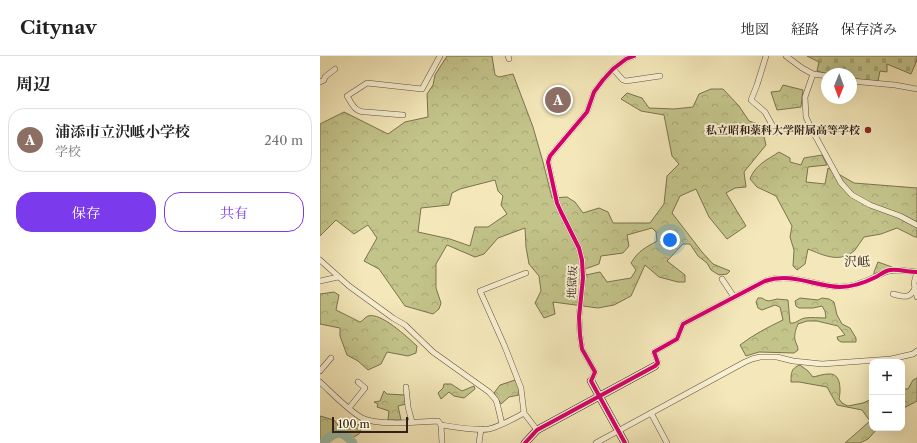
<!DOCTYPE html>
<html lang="ja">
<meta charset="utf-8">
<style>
body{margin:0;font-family:"Libre Caslon Text","Noto Serif JP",serif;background:#f6f6f6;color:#222}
.controls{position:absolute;right:12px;bottom:12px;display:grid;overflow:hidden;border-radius:8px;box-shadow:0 4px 16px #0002}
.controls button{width:36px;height:36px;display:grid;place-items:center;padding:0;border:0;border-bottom:1px solid #e0e0e0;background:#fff;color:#222;font:20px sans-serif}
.compass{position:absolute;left:501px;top:12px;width:36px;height:36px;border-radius:50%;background:#fff;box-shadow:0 4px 16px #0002;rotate:181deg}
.scale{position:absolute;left:12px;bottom:10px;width:76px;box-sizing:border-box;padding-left:4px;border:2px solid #332016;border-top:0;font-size:11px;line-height:14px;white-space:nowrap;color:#332016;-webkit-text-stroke:3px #f8f0d2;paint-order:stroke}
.you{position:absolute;left:350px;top:184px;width:14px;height:14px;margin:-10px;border:3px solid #fff;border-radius:50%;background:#1a73e8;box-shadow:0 0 0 6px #1a73e833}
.badge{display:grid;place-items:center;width:26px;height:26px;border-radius:50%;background:#7c3aed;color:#fff;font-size:13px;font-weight:700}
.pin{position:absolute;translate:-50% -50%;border:2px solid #fff;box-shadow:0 1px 4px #0006}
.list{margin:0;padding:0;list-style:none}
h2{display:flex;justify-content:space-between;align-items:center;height:52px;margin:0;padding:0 16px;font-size:17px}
h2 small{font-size:13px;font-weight:400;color:#767676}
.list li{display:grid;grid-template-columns:26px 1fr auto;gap:12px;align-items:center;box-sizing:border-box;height:64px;margin:0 8px 8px;padding:0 8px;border:1px solid #e0e0e0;border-radius:16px}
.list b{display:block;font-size:15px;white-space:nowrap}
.list p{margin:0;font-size:13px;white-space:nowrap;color:#767676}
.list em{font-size:13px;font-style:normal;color:#767676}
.actions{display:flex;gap:8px;padding:12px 16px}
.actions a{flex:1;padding:9px 0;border:1px solid #7c3aed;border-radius:16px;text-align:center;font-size:14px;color:#7c3aed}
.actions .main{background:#7c3aed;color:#fff}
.map{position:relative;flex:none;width:597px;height:387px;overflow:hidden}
header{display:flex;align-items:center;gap:24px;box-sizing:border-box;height:56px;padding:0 20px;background:#fff;border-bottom:1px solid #e0e0e0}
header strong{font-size:19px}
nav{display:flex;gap:22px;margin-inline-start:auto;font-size:14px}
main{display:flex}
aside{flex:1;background:#fff}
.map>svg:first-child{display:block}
.forest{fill:url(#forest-crowns);stroke:#7b7250;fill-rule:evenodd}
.cemetery{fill:url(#cemetery-stones);stroke:#7b7250}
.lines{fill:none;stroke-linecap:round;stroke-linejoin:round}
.river{stroke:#9cc0ad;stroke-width:9}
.street-casing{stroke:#63523f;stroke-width:6}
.secondary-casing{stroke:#332016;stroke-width:8}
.street{stroke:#f8f0d2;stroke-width:5}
.secondary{stroke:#f8f0d2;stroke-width:7}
.cycleway-casing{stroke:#f8f0d2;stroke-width:6}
.cycleway{stroke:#d6006c;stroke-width:4}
.poi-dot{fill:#8f2418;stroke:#f8f0d2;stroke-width:1.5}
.labels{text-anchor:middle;stroke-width:4;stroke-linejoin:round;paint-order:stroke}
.poi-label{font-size:11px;font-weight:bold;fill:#332016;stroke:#f8f0d2;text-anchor:end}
.street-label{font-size:11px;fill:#332016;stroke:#f8f0d2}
.quarter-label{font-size:13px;fill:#332016;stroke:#f8f0d2}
</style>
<header>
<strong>Citynav</strong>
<nav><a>地図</a><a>経路</a><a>保存済み</a></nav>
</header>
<main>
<aside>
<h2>周辺<small></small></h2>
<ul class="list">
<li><span class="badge" style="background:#8d6e63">A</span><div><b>浦添市立沢岻小学校</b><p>学校</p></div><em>240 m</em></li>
</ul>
<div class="actions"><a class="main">保存</a><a>共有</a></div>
</aside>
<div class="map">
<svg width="597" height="387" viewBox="0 0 597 387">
<defs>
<pattern id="forest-crowns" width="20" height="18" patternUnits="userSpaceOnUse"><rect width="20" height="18" fill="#c3c48a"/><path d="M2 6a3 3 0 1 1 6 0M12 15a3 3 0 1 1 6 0" fill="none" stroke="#a8a876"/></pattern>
<pattern id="cemetery-stones" width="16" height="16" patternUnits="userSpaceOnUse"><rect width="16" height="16" fill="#c3c48a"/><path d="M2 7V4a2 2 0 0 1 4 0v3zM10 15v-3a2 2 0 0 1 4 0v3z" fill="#a8a876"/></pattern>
</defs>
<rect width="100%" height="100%" fill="#f4e8ba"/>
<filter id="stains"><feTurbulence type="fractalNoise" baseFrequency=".005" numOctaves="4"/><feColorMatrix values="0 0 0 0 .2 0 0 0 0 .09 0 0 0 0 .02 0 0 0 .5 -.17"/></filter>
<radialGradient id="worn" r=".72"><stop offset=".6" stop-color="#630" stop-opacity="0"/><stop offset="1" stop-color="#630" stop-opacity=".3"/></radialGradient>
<g class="forest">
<path d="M127 0H172L175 19 179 21 193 18 213 71 223 106 232 142 247 141 255 146 263 157 279 152 288 156 293 167H330L344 148 347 120 359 108 352 100 344 59 321 55 301 43 307 37 322 42 329 52 354 53 373 51 379 38 391 33H403L419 50 429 65 441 69 446 89 424 116 426 131 415 132 406 137 426 170 407 183 389 161 376 133 360 140 352 157 382 196 393 208 410 215 407 218 399 219 391 214 387 207 378 200 370 188H363L347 205 365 219V226H358L339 221 325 209 311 240 294 249 278 252 233 246 235 258 224 262 215 247 221 235 219 220 209 208 206 191 205 172 178 182 164 198 155 201 127 189 116 208V232L121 247 119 253 113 258 85 250 59 213 44 205 57 182 48 169 34 178 16 164 0 180V68L24 56 68 78 85 66 108 61 107 38 113 29 115 19ZM175 124 178 135 183 140 181 149 187 158 168 171H155L150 190 130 183 98 176 101 152 129 149 132 137 140 133ZM332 172 336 176 337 185C325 192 319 194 311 207L316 214 311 222 287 226 280 216 266 219 265 213 279 208 281 200 303 197 309 190 307 179Z"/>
<polygon points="463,29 483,34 482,42 481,51 457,54 451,36 460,35"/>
<path d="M459 96 470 102V106L481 109 484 102 502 99 507 109 488 111 486 126 505 128 508 112 534 127 597 132V181H595L577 172 561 178 544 181C541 185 538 190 535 194 520 208 503 199 488 193L485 208 477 214 473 210 474 194 470 181 472 170 456 140 437 131 430 123C435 109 447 104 459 96Z"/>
<polygon points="558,206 572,211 554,218 554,216"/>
<path d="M14 236 19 239 16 254 40 266C43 265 45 261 48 260 61 256 87 281 97 290L96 297 88 300 67 296 61 308 48 314 38 305 27 299 20 280V272L0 268V238Z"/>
<path d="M438 242H442L445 244 449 245 457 243 468 244 470 267C476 268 479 263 485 262 492 261 499 262 506 262L505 255 502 250 493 252H479L476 250 475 245 480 242 498 244 502 242 509 243 514 246 517 259 522 268 530 272 536 282V286H521L518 284 517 281 525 279 518 270 497 265H487L478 268C476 273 474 278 475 284 476 288 478 290 478 294L474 297 439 296 426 300 420 289C433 279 448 271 463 264L460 251 455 249 442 254 438 252 436 246Z"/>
<path d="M480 309 488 315 493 321C498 320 503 318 509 318 521 317 521 334 519 343L522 347 528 350 543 347 552 343V372H558L548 383 540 387H525L550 365 542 354 517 349 507 331 479 326H471C471 317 471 312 480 309Z"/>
<polygon points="597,322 597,345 582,353 582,333 588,333 593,324"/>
<polygon points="195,324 199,332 199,339 189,341 181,348 174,337 180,329"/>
<polygon points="124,328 131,328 142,335 154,330 155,333 144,342 134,340 129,336 121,343 118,337 123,332"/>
<polygon points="64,335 67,338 85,339 86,348 78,350 81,364 68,364 69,355 57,351 58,348 54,346 60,345"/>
<path d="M0 360 14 364 18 369 21 366 30 372 36 368 42 369 39 378 32 382C27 376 18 371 11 376 7 379 4 383 0 385Z"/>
</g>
<polygon class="cemetery" points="487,0 597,0 597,4 591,18 567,8 567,16 560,15 558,25 532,23 531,18 507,18 497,15 499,6"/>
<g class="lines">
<path class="river" d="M3 387C15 375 21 373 33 387"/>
<defs>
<g id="street">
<polyline points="188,0 189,3"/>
<polyline points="446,0 437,29 431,44 445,56 456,76"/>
<polyline points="466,0 482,12 493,18 507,20"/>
<polyline points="293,13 303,24 306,25 340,20"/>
<polyline points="493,18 485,41 486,61 492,74 521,127 532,139 550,149 580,160 597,169"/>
<polyline points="531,25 575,29 597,33"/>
<polyline points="0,26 4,24 5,21 15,13"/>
<path d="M83 59 47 56C35 57 32 48 27 40L47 27 102 33 120 0"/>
<polyline points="0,204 29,230 73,262 85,269 113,296 169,336 176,344 178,351 182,368"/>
<polyline points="597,216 594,227 597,241"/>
<polyline points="206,217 160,235 185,291 201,332 204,357 217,374"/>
<polyline points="402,223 414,241"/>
<polyline points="0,225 18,221"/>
<path d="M573 238C584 241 590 243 595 232"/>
<path d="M335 310 338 307 334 296 357 283 363 268 445 225C470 216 495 230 520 231 532 231 545 226 555 221 560 219 564 216 569 215 578 213 588 215 597 216"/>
<polyline points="0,315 11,302"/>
<polyline points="271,325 275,316 262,293 260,279 259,261 263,222 262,204 259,192 241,156 237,147 228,106 230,100 267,56 274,36 283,24 293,13 306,3 314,0"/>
<path d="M0 326C11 336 29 355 42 362 59 370 99 366 118 365L121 369C134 371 157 375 169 373 181 370 193 363 204 357"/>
<polyline points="86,331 88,351 92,366"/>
<polyline points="29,352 45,332 38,326"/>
<polyline points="331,357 347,387"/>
<polyline points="121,369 122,387"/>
<polyline points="159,387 161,373"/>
<polyline points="276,387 425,306 432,303 440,301 457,301 473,305 502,308 571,303 593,298 597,295"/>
</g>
<g id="secondary">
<polyline points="271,325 305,387"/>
<polyline points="205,387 217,374 335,310"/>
</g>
</defs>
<use href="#street" class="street-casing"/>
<use href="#secondary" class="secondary-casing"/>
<use href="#street" class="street"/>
<use href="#secondary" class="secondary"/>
<defs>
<g id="cycleway">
<path d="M205 387 217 374 335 310 338 307 334 296 357 283 363 268 445 225C471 216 494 230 520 231 532 231 546 226 556 221 560 219 564 215 570 214 579 213 588 216 597 216"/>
<polyline points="305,387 271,325 275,316 262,293 260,279 259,261 263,222 262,204 259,192 241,156 237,147 228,106 230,100 267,56 274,36 283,24 293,13 306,3 314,0"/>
</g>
</defs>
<use href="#cycleway" class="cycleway-casing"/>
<use href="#cycleway" class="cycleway"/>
</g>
<circle class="poi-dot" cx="548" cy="74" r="4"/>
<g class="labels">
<g class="poi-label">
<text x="540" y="78">私立昭和薬科大学附属高等学校</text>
</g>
<g class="street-label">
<text transform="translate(252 226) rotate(-87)" y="4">地獄坂</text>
</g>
<g class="quarter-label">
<text x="537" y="210">沢岻</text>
</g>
</g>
<rect width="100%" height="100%" filter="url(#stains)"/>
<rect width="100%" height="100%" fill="url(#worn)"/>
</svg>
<div class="controls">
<button>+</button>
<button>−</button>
</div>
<svg class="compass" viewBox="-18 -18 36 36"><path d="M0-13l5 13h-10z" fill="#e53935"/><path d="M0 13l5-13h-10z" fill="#767676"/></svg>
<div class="scale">100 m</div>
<div class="you"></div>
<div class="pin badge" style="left:238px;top:44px;background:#8d6e63">A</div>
</div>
</main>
